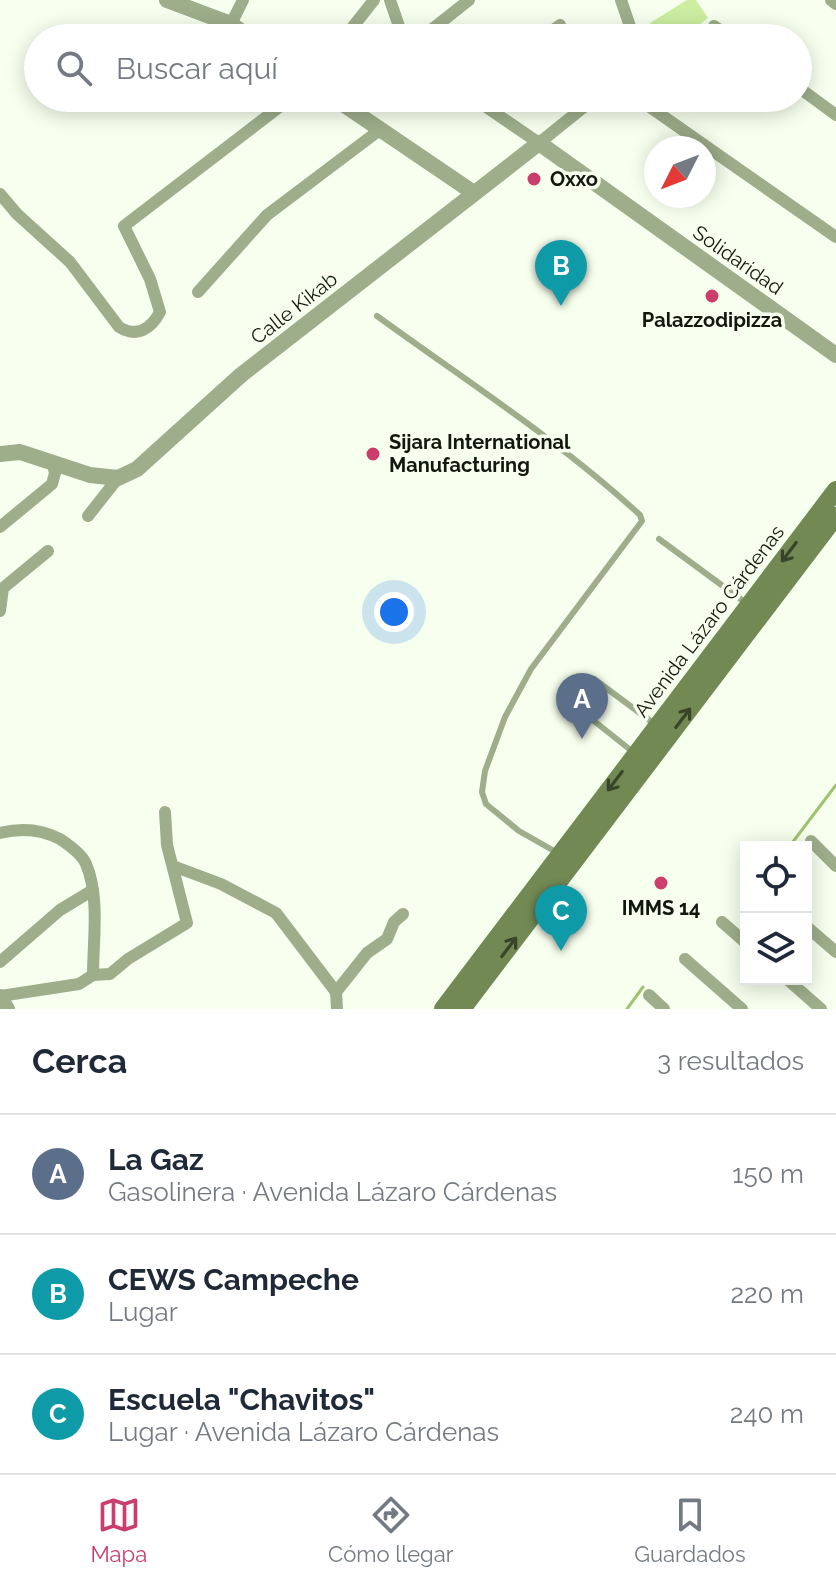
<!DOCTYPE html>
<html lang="es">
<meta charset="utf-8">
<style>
body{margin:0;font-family:Raleway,sans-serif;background:#f2f2f3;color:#1f2937}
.controls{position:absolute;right:24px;bottom:24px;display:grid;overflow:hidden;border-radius:0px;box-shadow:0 4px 20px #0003}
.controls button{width:72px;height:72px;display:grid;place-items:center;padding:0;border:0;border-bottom:2px solid #e0e1e3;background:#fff;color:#1f2937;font:40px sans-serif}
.compass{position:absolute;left:644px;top:136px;width:72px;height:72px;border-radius:50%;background:#fff;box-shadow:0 4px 20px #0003;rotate:228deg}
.you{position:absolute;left:394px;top:612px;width:28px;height:28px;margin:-20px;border:6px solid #fff;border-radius:50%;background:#1a73e8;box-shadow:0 0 0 12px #1a73e833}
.badge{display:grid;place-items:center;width:52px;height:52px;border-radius:50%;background:#cb3e6c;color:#fff;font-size:26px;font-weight:700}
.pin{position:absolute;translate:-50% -66px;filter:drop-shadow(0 2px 4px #0008)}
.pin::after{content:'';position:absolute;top:42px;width:28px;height:24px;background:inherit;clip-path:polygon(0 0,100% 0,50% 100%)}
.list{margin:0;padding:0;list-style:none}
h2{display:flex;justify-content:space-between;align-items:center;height:104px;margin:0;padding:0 32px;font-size:34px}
h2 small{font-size:26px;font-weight:400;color:#747a83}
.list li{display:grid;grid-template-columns:52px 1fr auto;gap:24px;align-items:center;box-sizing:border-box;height:120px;padding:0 32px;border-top:2px solid #e0e1e3}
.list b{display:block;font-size:30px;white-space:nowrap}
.list p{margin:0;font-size:26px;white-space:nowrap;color:#747a83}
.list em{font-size:26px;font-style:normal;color:#747a83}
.icon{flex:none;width:44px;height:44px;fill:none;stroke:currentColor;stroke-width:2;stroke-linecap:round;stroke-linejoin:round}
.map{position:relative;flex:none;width:836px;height:1009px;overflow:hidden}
.search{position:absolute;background:#fff;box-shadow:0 4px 20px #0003;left:24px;right:24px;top:24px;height:88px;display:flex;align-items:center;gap:20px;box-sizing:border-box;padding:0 28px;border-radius:44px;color:#747a83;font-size:30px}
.sheet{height:464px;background:#fff}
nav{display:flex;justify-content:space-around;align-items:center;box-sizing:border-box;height:112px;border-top:2px solid #e0e1e3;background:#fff;font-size:22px;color:#747a83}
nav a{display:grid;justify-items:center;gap:4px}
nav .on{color:#cb3e6c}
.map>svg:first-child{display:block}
.green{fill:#cceea0}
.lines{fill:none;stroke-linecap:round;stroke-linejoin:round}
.stream{stroke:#a0c370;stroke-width:3}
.service{stroke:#9eae8b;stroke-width:6}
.minor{stroke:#9eae8b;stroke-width:12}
.tertiary{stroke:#9eae8b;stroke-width:16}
.secondary{stroke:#728954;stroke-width:18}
.oneway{stroke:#39452a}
.poi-dot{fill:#cb3e6c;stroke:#f7ffee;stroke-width:3}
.labels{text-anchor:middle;stroke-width:7;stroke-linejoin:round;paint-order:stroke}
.poi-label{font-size:20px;font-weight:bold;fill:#13170e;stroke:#f7ffee;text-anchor:start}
.street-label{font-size:20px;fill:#13170e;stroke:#f7ffee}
</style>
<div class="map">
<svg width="836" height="1009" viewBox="0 0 836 1009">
<rect width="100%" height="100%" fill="#f7ffee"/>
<polygon class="green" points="687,0 696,0 708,18 682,38 660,38 650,23"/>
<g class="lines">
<g class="stream">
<polyline points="789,847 836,785"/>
<polyline points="627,1009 643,987"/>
</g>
<g class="service">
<path d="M377 316C465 380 560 441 640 515L642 521 531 669 505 717 485 771 482 792 486 804 519 831 556 852"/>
<polyline points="659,539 746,603"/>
<polyline points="633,752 574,705 594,679 656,725"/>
</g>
<g class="minor">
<polyline points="390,0 403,38"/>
<polyline points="621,0 634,38"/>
<polyline points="831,0 836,4"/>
<polyline points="231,24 243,0"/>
<polyline points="714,26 731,38"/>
<polyline points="344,38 374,0"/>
<polyline points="421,38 469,0"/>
<polyline points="542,38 560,25"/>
<polyline points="798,87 836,115"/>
<polyline points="473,98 539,143 595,98"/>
<polyline points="637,98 836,237"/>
<path d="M0 194 17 214 70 262 119 327C137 338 151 329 160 312L150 279 124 226 291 98"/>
<polyline points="198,292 267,215 381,129"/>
<polyline points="88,516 118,478"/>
<polyline points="0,527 52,484 55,473 52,461"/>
<polyline points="0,611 3,588 48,551"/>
<path d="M0 833C20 828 41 829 60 839 69 845 82 854 86 864 100 897 93 940 93 975"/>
<polyline points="811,841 836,866"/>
<polyline points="173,866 221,884 276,913 336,992"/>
<polyline points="722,922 746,943"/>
<polyline points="806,926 836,952"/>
<polyline points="685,959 742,1009"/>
<polyline points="0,962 60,910 93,890"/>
<polyline points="787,979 821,1009"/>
<polyline points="649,995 664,1009"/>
<polyline points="0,996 79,984 93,975 110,974 128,959 187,923 167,845 165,812"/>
<polyline points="337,1009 336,992 367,953 387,939 394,922 403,914"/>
</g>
<g class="tertiary">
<polyline points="167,0 231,24 250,38"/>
<polyline points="334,98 474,193"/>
<polyline points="0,454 20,452 90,475 118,478 137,469 241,375 539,143 836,355"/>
<polyline points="0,997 7,1009"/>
</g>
<g class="secondary">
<polyline points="443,1009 836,490"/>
<polyline points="462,1009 836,516"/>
</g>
</g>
<defs><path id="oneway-shaft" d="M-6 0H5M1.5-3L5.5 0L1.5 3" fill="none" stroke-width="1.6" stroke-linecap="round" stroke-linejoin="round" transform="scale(2)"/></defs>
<g class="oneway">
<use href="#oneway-shaft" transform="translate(789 552) rotate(127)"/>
<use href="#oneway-shaft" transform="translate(683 718) rotate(-53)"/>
<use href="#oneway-shaft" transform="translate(615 781) rotate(127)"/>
<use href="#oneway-shaft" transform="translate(509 947) rotate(-53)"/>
</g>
<g class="poi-dot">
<circle cx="534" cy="179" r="8"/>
<circle cx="712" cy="296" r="8"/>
<circle cx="373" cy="454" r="8"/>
<circle cx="661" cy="883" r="8"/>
</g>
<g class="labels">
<g class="poi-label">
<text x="550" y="186">Oxxo</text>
<text x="712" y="327" text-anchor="middle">Palazzodipizza</text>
<text x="389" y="449">Sijara International<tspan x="389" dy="23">Manufacturing</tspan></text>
<text x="661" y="915" text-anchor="middle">IMMS 14</text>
</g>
<g class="street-label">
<text transform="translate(738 260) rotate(35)" y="7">Solidaridad</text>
<text transform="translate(294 308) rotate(-38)" y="7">Calle Kikab</text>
<text transform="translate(709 621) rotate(-53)" y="7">Avenida Lázaro Cárdenas</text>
</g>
</g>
</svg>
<div class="controls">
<button><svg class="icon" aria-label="locate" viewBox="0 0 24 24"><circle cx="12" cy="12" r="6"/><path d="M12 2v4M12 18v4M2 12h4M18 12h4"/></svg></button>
<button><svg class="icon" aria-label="layers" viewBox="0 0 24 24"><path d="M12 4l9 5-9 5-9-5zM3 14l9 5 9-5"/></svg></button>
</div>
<svg class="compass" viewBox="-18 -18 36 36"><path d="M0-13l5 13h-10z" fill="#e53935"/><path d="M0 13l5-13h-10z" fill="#747a83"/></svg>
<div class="you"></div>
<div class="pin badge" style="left:582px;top:739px;background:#5c6f8a">A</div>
<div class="pin badge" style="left:561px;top:306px;background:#0f9aa8">B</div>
<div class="pin badge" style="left:561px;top:951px;background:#0f9aa8">C</div>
<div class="search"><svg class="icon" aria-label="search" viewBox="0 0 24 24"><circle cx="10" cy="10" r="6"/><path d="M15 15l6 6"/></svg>Buscar aquí</div>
</div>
<section class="sheet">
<h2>Cerca<small>3 resultados</small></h2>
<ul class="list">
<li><span class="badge" style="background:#5c6f8a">A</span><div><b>La Gaz</b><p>Gasolinera · Avenida Lázaro Cárdenas</p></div><em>150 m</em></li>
<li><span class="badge" style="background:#0f9aa8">B</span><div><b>CEWS Campeche</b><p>Lugar</p></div><em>220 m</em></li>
<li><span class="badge" style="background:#0f9aa8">C</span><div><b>Escuela &quot;Chavitos&quot;</b><p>Lugar · Avenida Lázaro Cárdenas</p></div><em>240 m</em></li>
</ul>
</section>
<nav>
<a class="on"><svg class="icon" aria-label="map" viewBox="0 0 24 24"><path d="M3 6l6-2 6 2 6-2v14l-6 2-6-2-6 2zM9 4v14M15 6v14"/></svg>Mapa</a>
<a><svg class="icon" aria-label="directions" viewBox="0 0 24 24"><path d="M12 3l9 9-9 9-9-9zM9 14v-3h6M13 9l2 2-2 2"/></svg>Cómo llegar</a>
<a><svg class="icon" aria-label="saved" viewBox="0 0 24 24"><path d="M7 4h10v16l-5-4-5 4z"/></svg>Guardados</a>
</nav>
